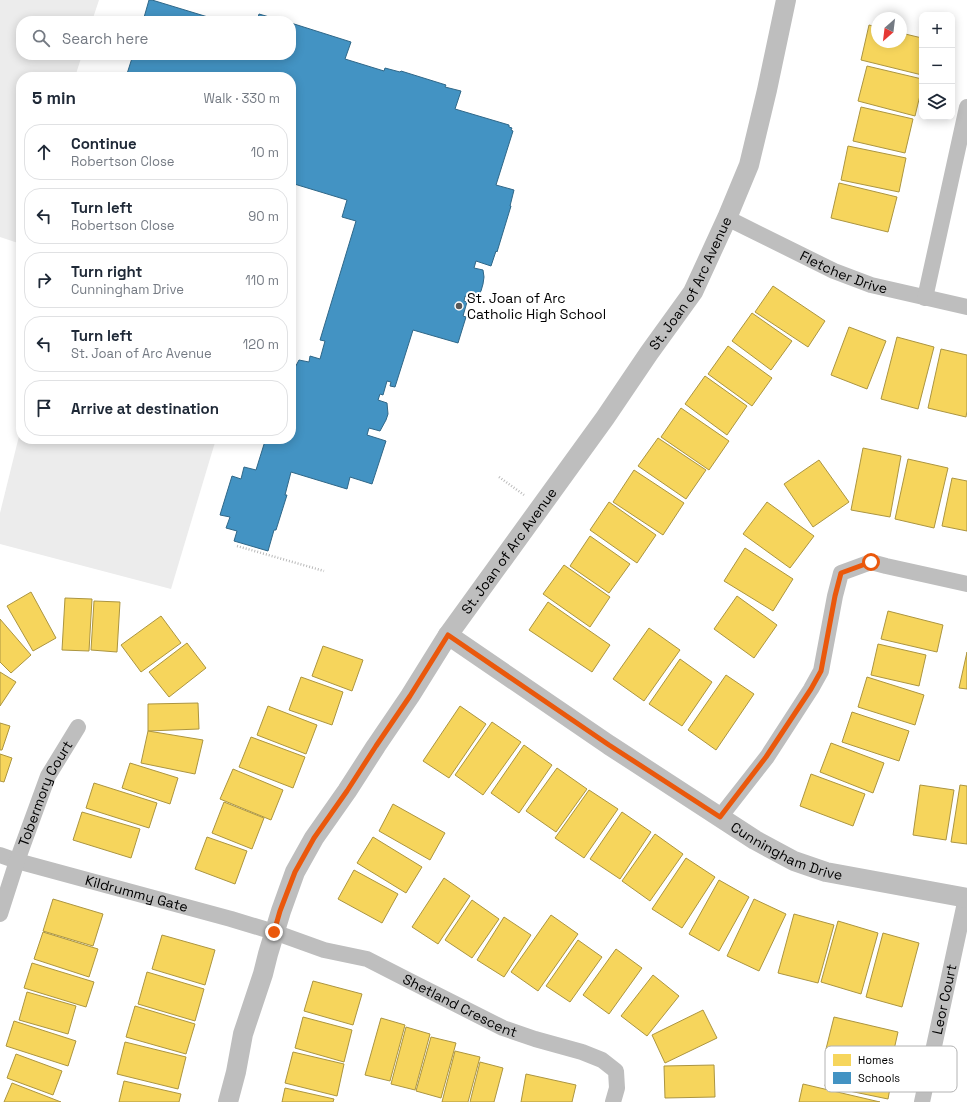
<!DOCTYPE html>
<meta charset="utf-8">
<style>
body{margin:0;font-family:"Space Grotesk",sans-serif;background:#f6f6f7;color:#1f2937}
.controls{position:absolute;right:12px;top:12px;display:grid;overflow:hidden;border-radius:8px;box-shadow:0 2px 10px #0003}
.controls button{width:36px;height:36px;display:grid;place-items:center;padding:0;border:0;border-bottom:1px solid #e0e1e3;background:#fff;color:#1f2937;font:20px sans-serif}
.compass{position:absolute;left:871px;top:12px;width:36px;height:36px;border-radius:50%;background:#fff;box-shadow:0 2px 10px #0003;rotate:208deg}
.stop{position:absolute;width:12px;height:12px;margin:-9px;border:3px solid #ea580c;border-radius:50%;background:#fff}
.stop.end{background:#ea580c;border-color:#fff;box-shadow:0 1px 4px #0008}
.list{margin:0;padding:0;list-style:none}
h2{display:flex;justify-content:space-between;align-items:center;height:52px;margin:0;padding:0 16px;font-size:17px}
h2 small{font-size:13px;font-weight:400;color:#747a83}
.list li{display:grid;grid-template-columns:26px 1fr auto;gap:12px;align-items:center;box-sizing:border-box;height:56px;margin:0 8px 8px;padding:0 8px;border:1px solid #e0e1e3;border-radius:16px}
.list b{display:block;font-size:15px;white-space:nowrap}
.list p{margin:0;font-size:13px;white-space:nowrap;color:#747a83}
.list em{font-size:13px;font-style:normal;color:#747a83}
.icon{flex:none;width:22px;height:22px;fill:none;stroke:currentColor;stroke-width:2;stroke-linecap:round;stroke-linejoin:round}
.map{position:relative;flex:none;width:967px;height:1102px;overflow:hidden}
.search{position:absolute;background:#fff;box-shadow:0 2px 10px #0003;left:16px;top:16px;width:280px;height:44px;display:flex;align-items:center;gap:10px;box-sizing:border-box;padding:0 14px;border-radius:16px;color:#747a83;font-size:15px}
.panel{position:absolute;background:#fff;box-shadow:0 2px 10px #0003;left:16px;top:72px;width:280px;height:372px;border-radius:16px}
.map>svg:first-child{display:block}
.green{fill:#ececec}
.homes{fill:#f6d55c;stroke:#ac9540}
.schools{fill:#4393c3;stroke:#2f6788}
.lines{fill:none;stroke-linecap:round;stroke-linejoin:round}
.path{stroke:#b9b9b9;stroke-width:2.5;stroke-dasharray:1 2;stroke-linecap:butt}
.minor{stroke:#bebebe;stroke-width:16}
.tertiary{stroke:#bebebe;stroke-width:20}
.route{stroke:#ea580c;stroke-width:5}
.poi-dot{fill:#595959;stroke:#fff;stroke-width:1.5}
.labels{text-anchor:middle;stroke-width:4;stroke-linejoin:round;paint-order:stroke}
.street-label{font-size:14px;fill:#000;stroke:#fff}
.poi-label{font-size:14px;fill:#000;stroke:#fff;text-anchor:start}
.key{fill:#fff;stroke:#b2b2b2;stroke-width:1}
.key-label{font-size:11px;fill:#000}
</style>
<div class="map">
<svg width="967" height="1102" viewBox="0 0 967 1102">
<rect width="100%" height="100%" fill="#fff"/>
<g class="green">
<polygon points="0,0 99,0 92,21 21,21 21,55 82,55 75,77 21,77 21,244 0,237"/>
<polygon points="21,428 21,439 216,439 171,589 0,544 0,513"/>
</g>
<g class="homes">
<polygon points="869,25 877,27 877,42 901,42 901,33 922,38 922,75 861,60"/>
<polygon points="867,66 922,79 922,87 915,116 858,101"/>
<polygon points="861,107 913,119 905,153 853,141"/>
<polygon points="848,146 906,158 899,192 841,180"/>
<polygon points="839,183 897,197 888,232 831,218"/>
<polygon points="773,286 825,321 808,347 755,312"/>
<polygon points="752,313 792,341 771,370 732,341"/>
<polygon points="849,327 886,341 867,389 831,375"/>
<polygon points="897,337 934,347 918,409 881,399"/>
<polygon points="728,346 772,378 752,406 708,374"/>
<polygon points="941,349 967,355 967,411 966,417 928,408"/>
<polygon points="705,376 747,406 727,435 685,404"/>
<polygon points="681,408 729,441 709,470 661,437"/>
<polygon points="658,438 706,470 686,499 638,466"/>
<polygon points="863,448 901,456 890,517 851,510"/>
<polygon points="908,459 948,468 934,528 895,519"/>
<polygon points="819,460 849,502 813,527 784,484"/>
<polygon points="634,470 684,503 663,535 613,502"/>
<polygon points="952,478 967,481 967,531 942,526"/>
<polygon points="609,502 656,535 637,563 590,530"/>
<polygon points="767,502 814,536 790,568 743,534"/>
<polygon points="590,536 630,564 609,593 570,566"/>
<polygon points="745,548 793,579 773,611 724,581"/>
<polygon points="564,565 610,597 590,627 543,594"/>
<polygon points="31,592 56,638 33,651 7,606"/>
<polygon points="737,596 777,625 754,658 714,629"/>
<polygon points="65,598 92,599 89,651 62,650"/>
<polygon points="94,601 120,602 117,652 91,650"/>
<polygon points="548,602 610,645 592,672 529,630"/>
<polygon points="888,611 943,625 937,652 881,639"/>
<polygon points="161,616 181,643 141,672 121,645"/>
<polygon points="0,619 31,655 11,673 0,662"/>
<polygon points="649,628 680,650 644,701 613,679"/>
<polygon points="187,643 206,668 169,697 149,672"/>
<polygon points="878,644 926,655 919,686 871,675"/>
<polygon points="323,646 363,660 352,691 312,676"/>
<polygon points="967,652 967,689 959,688"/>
<polygon points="680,659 712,682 682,726 649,704"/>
<polygon points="0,672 16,682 0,706"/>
<polygon points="726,675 754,694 716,750 688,730"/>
<polygon points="301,677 343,692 332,725 289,710"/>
<polygon points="867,677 924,695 915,725 858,707"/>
<polygon points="198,703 199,729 148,731 148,704"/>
<polygon points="268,706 317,725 306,754 257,735"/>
<polygon points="460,706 486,724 449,778 423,761"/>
<polygon points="852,712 909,731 899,761 842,742"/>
<polygon points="492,722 521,742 483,795 455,775"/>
<polygon points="0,723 10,726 2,750 0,750"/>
<polygon points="148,731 203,740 195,774 141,763"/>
<polygon points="251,737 305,757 293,788 239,767"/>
<polygon points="831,743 884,763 873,793 820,772"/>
<polygon points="524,745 552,765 519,813 491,793"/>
<polygon points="0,754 12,758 4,782 0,781"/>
<polygon points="130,763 178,778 170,804 122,788"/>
<polygon points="557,768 587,789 556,832 526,811"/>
<polygon points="233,769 283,790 271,820 220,799"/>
<polygon points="811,774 865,794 853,826 800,806"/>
<polygon points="94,783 157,803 149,828 86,808"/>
<polygon points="920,785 954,790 946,840 913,835"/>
<polygon points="960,785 967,786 967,844 951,842"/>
<polygon points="589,790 618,809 584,858 555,838"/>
<polygon points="224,802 264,818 252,849 212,833"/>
<polygon points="393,804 445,833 430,860 379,831"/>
<polygon points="82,812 140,829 131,858 73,840"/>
<polygon points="622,812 651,832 620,879 590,859"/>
<polygon points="655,834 683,854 650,901 622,881"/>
<polygon points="207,837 247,851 235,884 195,869"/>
<polygon points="373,837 422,867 406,893 357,863"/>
<polygon points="686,858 715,877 682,928 652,909"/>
<polygon points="354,870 398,894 382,923 338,899"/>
<polygon points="444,878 470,896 438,944 412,927"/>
<polygon points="719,880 749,897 719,951 689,934"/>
<polygon points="53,899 103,914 93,946 43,931"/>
<polygon points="754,899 786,914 759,971 727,956"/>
<polygon points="472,900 499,919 472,958 445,940"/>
<polygon points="794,914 834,925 818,983 778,973"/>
<polygon points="551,915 578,934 538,991 511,972"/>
<polygon points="504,917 531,935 504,977 477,960"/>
<polygon points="838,921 878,933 861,994 821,982"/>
<polygon points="43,932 98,949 89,977 34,959"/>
<polygon points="883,933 919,943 902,1007 866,997"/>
<polygon points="162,935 215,950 205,985 152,969"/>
<polygon points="578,940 602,957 570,1002 546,986"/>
<polygon points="616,949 642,968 609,1014 583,995"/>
<polygon points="32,963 94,982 86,1007 24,988"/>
<polygon points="147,972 204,989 195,1021 138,1004"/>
<polygon points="653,975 679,996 647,1036 621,1016"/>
<polygon points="313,981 362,994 353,1025 304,1011"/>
<polygon points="27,992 76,1006 68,1034 19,1020"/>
<polygon points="135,1006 195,1024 186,1054 126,1037"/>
<polygon points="703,1010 717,1038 665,1063 652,1035"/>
<polygon points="303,1017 352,1030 344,1062 295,1048"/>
<polygon points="834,1017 898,1032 891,1063 826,1049"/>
<polygon points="381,1018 405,1025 390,1081 365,1075"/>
<polygon points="14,1021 76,1041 68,1066 6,1046"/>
<polygon points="406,1027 430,1034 415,1090 391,1084"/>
<polygon points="431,1037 456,1043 441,1098 416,1091"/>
<polygon points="125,1042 186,1057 178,1089 117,1074"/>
<polygon points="455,1051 480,1057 468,1102 442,1102"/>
<polygon points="293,1052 344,1064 337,1096 285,1083"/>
<polygon points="16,1054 62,1071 53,1095 7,1078"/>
<polygon points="832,1054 894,1067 888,1099 825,1086"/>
<polygon points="480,1062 503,1068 494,1102 470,1102"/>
<polygon points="714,1065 715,1097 665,1098 664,1066"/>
<polygon points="526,1074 576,1085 572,1102 521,1102"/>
<polygon points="124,1081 181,1094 179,1102 119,1102"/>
<polygon points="12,1083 61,1102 4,1102"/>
<polygon points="803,1084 880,1102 799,1102"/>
<polygon points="285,1088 334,1099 333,1102 282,1102"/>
</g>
<g class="schools">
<polygon points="149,0 152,0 221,21 143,21"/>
<polygon points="259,14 283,21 257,21"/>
<polygon points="291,23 351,42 345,59 384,71 385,68 400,72 401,71 446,85 445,87 461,91 455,109 509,125 509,127 512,128 511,130 513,131 496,185 514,190 510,206 511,206 497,252 496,251 491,266 476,261 474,268 483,270 484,277 483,284 481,291 475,299 465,296 464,301 467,302 463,316 466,317 458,343 413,330 395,387 390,386 391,382 387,381 383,395 380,394 378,400 387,403 388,414 386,420 380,431 369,428 367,435 386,441 372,484 350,477 347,489 291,472 285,495 287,495 276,530 274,530 268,551 234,541 237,531 226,528 230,517 220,515 232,476 241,479 244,467 256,470 265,441 257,439 291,439 291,375 299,360 309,362 310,356 320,359 325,341 320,340 356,221 342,217 347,200 291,183 291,77 126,77 133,55 291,55"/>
</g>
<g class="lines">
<g class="path">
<polyline points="499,477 524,495"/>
<polyline points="237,546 324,571"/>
</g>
<g class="minor">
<path id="s1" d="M727 218 834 271 871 285 967 307"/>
<polyline points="925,298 967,107"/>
<polyline points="720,817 767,757 811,689 821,671 835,596 841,573 871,562 886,566 967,584"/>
<path id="s2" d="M0 855 17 861 231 919 274 932 324 950 367 959 412 982 503 1028 535 1039 582 1052 602 1060 616 1071 617 1088 613 1102"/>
<path id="s3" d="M0 914 17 861 48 776 78 727"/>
<path id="s4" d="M922 1102 966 898"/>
</g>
<g class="tertiary">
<path id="s5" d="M448 635 609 745 755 840 794 861 826 872 967 898"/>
<path id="s6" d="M228 1102 236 1072 243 1034 263 974 268 954 281 911 295 872 314 838 347 791 376 746 410 696 448 635 605 418 649 353 693 292 727 218 749 165 767 90 786 0"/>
</g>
</g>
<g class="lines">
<polyline class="route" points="274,932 280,911 295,872 314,838 347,791 376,746 410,696 448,635 609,745 720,817 766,757 811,689 821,671 835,596 841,573 871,562"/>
</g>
<circle class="poi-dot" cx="459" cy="306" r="4"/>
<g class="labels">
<g class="street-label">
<text dy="5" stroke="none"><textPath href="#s1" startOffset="129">Fletcher Drive</textPath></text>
<text dy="5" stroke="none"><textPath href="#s6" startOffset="950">St. Joan of Arc Avenue</textPath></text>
<text dy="5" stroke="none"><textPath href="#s6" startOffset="626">St. Joan of Arc Avenue</textPath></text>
<text dy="5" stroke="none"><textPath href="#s3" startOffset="129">Tobermory Court</textPath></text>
<text dy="5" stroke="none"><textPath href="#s5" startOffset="403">Cunningham Drive</textPath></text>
<text dy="5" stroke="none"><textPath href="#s2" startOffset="142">Kildrummy Gate</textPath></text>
<text dy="5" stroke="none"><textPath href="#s4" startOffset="105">Leor Court</textPath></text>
<text dy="5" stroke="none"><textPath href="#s2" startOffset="486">Shetland Crescent</textPath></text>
</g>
<g class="poi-label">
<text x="467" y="303">St. Joan of Arc<tspan x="467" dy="16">Catholic High School</tspan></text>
</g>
</g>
<rect x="825" y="1046" width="132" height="46" rx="6" class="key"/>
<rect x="833" y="1054" width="18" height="12" fill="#f6d55c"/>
<rect x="833" y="1072" width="18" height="12" fill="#4393c3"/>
<g class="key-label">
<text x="858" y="1064">Homes</text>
<text x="858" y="1082">Schools</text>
</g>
</svg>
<div class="controls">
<button>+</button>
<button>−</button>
<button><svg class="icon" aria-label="layers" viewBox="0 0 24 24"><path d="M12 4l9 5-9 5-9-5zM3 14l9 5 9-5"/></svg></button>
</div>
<svg class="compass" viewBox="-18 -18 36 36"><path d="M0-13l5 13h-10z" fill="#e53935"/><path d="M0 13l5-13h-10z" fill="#747a83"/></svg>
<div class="stop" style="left:871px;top:562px"></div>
<div class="stop end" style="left:274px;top:932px"></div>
<div class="search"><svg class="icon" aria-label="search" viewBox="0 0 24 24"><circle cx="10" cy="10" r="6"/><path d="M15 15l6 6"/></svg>Search here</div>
<section class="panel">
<h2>5 min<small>Walk · 330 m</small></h2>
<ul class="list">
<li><svg class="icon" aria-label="ahead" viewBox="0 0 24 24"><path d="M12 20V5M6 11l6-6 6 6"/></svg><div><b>Continue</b><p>Robertson Close</p></div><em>10 m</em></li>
<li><svg class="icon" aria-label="left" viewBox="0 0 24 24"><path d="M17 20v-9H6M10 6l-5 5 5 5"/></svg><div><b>Turn left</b><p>Robertson Close</p></div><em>90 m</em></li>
<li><svg class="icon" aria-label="right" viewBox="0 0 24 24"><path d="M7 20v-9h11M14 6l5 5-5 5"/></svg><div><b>Turn right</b><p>Cunningham Drive</p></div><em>110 m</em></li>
<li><svg class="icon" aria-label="left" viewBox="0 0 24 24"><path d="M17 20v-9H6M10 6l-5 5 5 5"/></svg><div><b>Turn left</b><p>St. Joan of Arc Avenue</p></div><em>120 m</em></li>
<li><svg class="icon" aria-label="arrive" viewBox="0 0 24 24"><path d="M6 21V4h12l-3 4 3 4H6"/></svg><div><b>Arrive at destination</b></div></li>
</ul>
</section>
</div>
